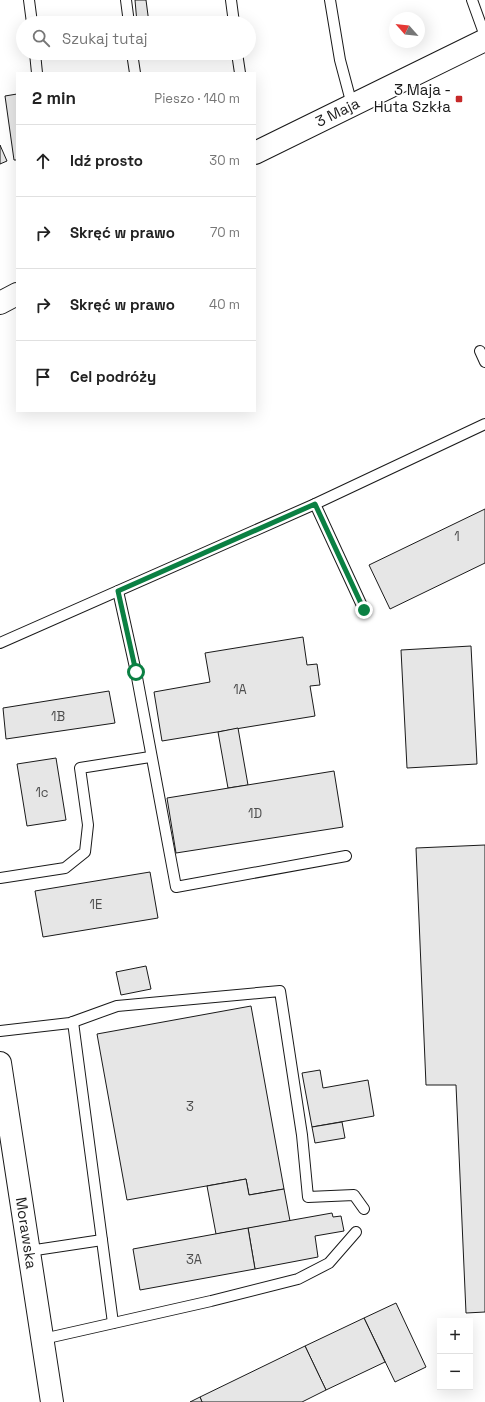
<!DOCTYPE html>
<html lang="pl">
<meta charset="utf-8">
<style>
body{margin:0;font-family:"Space Grotesk",sans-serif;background:#f6f6f6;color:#222}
.controls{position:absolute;right:12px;bottom:12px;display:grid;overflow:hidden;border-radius:0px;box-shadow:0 4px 16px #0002}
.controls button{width:36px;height:36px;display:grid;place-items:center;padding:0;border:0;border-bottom:1px solid #e0e0e0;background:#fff;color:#222;font:20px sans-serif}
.compass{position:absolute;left:389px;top:12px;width:36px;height:36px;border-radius:50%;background:#fff;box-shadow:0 4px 16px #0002;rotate:297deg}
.stop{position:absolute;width:12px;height:12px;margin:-9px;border:3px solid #0b8043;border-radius:50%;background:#fff}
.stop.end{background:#0b8043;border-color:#fff;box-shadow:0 1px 4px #0008}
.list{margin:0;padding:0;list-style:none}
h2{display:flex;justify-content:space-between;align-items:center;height:52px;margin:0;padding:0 16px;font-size:17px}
h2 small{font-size:13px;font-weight:400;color:#767676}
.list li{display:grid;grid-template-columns:26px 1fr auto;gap:12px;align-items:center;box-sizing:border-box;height:72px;padding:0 16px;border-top:1px solid #e0e0e0}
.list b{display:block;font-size:15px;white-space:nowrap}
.list em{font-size:13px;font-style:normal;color:#767676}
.icon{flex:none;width:22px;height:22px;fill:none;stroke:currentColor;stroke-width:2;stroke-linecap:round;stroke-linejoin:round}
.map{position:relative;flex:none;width:485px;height:1402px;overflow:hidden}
.search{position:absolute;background:#fff;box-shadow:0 4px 16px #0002;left:16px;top:16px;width:240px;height:44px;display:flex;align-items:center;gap:10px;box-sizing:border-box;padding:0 14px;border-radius:22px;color:#767676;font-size:15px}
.panel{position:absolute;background:#fff;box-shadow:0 4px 16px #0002;left:16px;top:72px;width:240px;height:340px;border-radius:0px}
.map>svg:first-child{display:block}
.building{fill:#e6e6e6;stroke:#1a1a1a}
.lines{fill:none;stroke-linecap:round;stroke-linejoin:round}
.lane-casing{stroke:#1a1a1a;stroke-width:12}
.secondary-casing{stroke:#1a1a1a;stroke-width:24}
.lane{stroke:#fff;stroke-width:10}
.secondary{stroke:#fff;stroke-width:22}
.route{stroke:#0b8043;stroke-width:5}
.poi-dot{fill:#c62828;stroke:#fff;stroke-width:1.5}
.labels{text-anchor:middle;stroke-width:3;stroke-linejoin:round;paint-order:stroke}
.number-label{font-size:13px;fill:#4d4d4d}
.poi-label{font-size:15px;fill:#1a1a1a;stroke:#fff;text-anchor:end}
.street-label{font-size:15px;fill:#1a1a1a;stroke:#fff}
</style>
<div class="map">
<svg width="485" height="1402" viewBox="0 0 485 1402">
<rect width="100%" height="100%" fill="#fff"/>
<g class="building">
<polygon points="135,0 146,0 149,23 137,23"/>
<polygon points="17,94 17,160 14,160 5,96"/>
<polygon points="0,145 7,161 0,164"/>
<polygon points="485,509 485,563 390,609 369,565"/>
<polygon points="303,637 307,665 317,664 320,685 310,686 315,716 162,741 154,692 210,682 205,653"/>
<polygon points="471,646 477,764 407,768 401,650"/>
<polygon points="109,691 115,723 6,739 3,708"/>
<polygon points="238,728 248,785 228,788 218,732"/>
<polygon points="56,758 66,820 27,826 17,764"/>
<polygon points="334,771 343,827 176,853 167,798"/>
<polygon points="485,845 485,1312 466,1313 456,1085 426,1085 416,848"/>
<polygon points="150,872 158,918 43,937 35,891"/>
<polygon points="146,966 151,989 121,995 116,972"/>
<polygon points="251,1006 284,1189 249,1195 246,1179 127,1200 97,1034"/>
<polygon points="320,1070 323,1088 368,1080 374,1116 312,1127 302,1073"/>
<polygon points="342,1122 345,1138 315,1143 312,1127"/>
<polygon points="246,1179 249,1195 284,1189 290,1221 216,1234 207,1186"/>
<polygon points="332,1213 333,1217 341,1216 344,1231 315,1236 318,1257 255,1269 248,1228"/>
<polygon points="248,1228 255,1269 140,1290 133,1249"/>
<polygon points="396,1303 426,1367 395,1382 364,1318"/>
<polygon points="364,1318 385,1362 326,1390 305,1346"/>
<polygon points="305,1346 326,1390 302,1402 202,1402 200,1397"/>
<polygon points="200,1397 202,1402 190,1402"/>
</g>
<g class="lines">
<defs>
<g id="lane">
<polyline points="29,0 32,23"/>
<polyline points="126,0 129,23"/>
<polyline points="231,0 234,23"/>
<polyline points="330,0 340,60 352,105"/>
<polyline points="472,0 485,36"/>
<polyline points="35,53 37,73"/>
<polyline points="132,53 135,73"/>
<polyline points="237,53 240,73"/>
<polyline points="480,351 485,362"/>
<polyline points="315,504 364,610"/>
<polyline points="118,591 136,672 176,887 346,856"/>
<polyline points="0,643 315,504 485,424"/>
<polyline points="0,878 65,868 85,852 88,825 80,768 150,757"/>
<polyline points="73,1022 113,1323"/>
<polyline points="0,1031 70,1023 117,1006 280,991 302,1135 308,1197 354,1195 364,1209"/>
<polyline points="29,1251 102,1240"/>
<polyline points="43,1339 211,1301 298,1279 329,1263 356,1232"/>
</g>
<g id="secondary">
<path id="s1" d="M255 153 485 40"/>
<polyline points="0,303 17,294"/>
<path id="s2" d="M0 1063 52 1402"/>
</g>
</defs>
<use href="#lane" class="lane-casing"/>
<use href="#secondary" class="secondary-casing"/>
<use href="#lane" class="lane"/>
<use href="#secondary" class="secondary"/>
</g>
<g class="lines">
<polyline class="route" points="136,672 118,591 315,504 364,610"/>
</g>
<rect class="poi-dot" x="455" y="95" width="8" height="8" rx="2"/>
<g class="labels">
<g class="number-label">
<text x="457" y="541">1</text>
<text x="240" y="694">1A</text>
<text x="58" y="721">1B</text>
<text x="42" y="797">1c</text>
<text x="255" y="818">1D</text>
<text x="96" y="909">1E</text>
<text x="190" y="1111">3</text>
<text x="194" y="1264">3A</text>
</g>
<g class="poi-label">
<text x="451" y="95">3 Maja -<tspan x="451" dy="17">Huta Szkła</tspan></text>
</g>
<g class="street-label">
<text dy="5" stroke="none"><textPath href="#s1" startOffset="92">3 Maja</textPath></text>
<text dy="5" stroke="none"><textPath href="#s2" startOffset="172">Morawska</textPath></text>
</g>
</g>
</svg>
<div class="controls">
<button>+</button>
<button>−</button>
</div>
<svg class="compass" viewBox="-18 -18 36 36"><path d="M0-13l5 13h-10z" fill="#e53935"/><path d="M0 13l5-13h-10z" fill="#767676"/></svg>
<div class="stop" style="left:136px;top:672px"></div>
<div class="stop end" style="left:364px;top:610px"></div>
<div class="search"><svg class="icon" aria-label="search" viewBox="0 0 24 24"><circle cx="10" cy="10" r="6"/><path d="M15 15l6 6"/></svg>Szukaj tutaj</div>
<section class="panel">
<h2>2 min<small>Pieszo · 140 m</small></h2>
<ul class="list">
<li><svg class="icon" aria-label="ahead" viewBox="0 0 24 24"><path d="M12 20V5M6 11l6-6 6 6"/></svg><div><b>Idź prosto</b></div><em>30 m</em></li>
<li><svg class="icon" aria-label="right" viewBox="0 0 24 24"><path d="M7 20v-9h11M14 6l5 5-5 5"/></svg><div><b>Skręć w prawo</b></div><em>70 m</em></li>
<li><svg class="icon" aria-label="right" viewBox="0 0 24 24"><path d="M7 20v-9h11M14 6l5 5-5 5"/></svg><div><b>Skręć w prawo</b></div><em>40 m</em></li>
<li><svg class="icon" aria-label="arrive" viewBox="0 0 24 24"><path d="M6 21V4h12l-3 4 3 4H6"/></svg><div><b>Cel podróży</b></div></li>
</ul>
</section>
</div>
